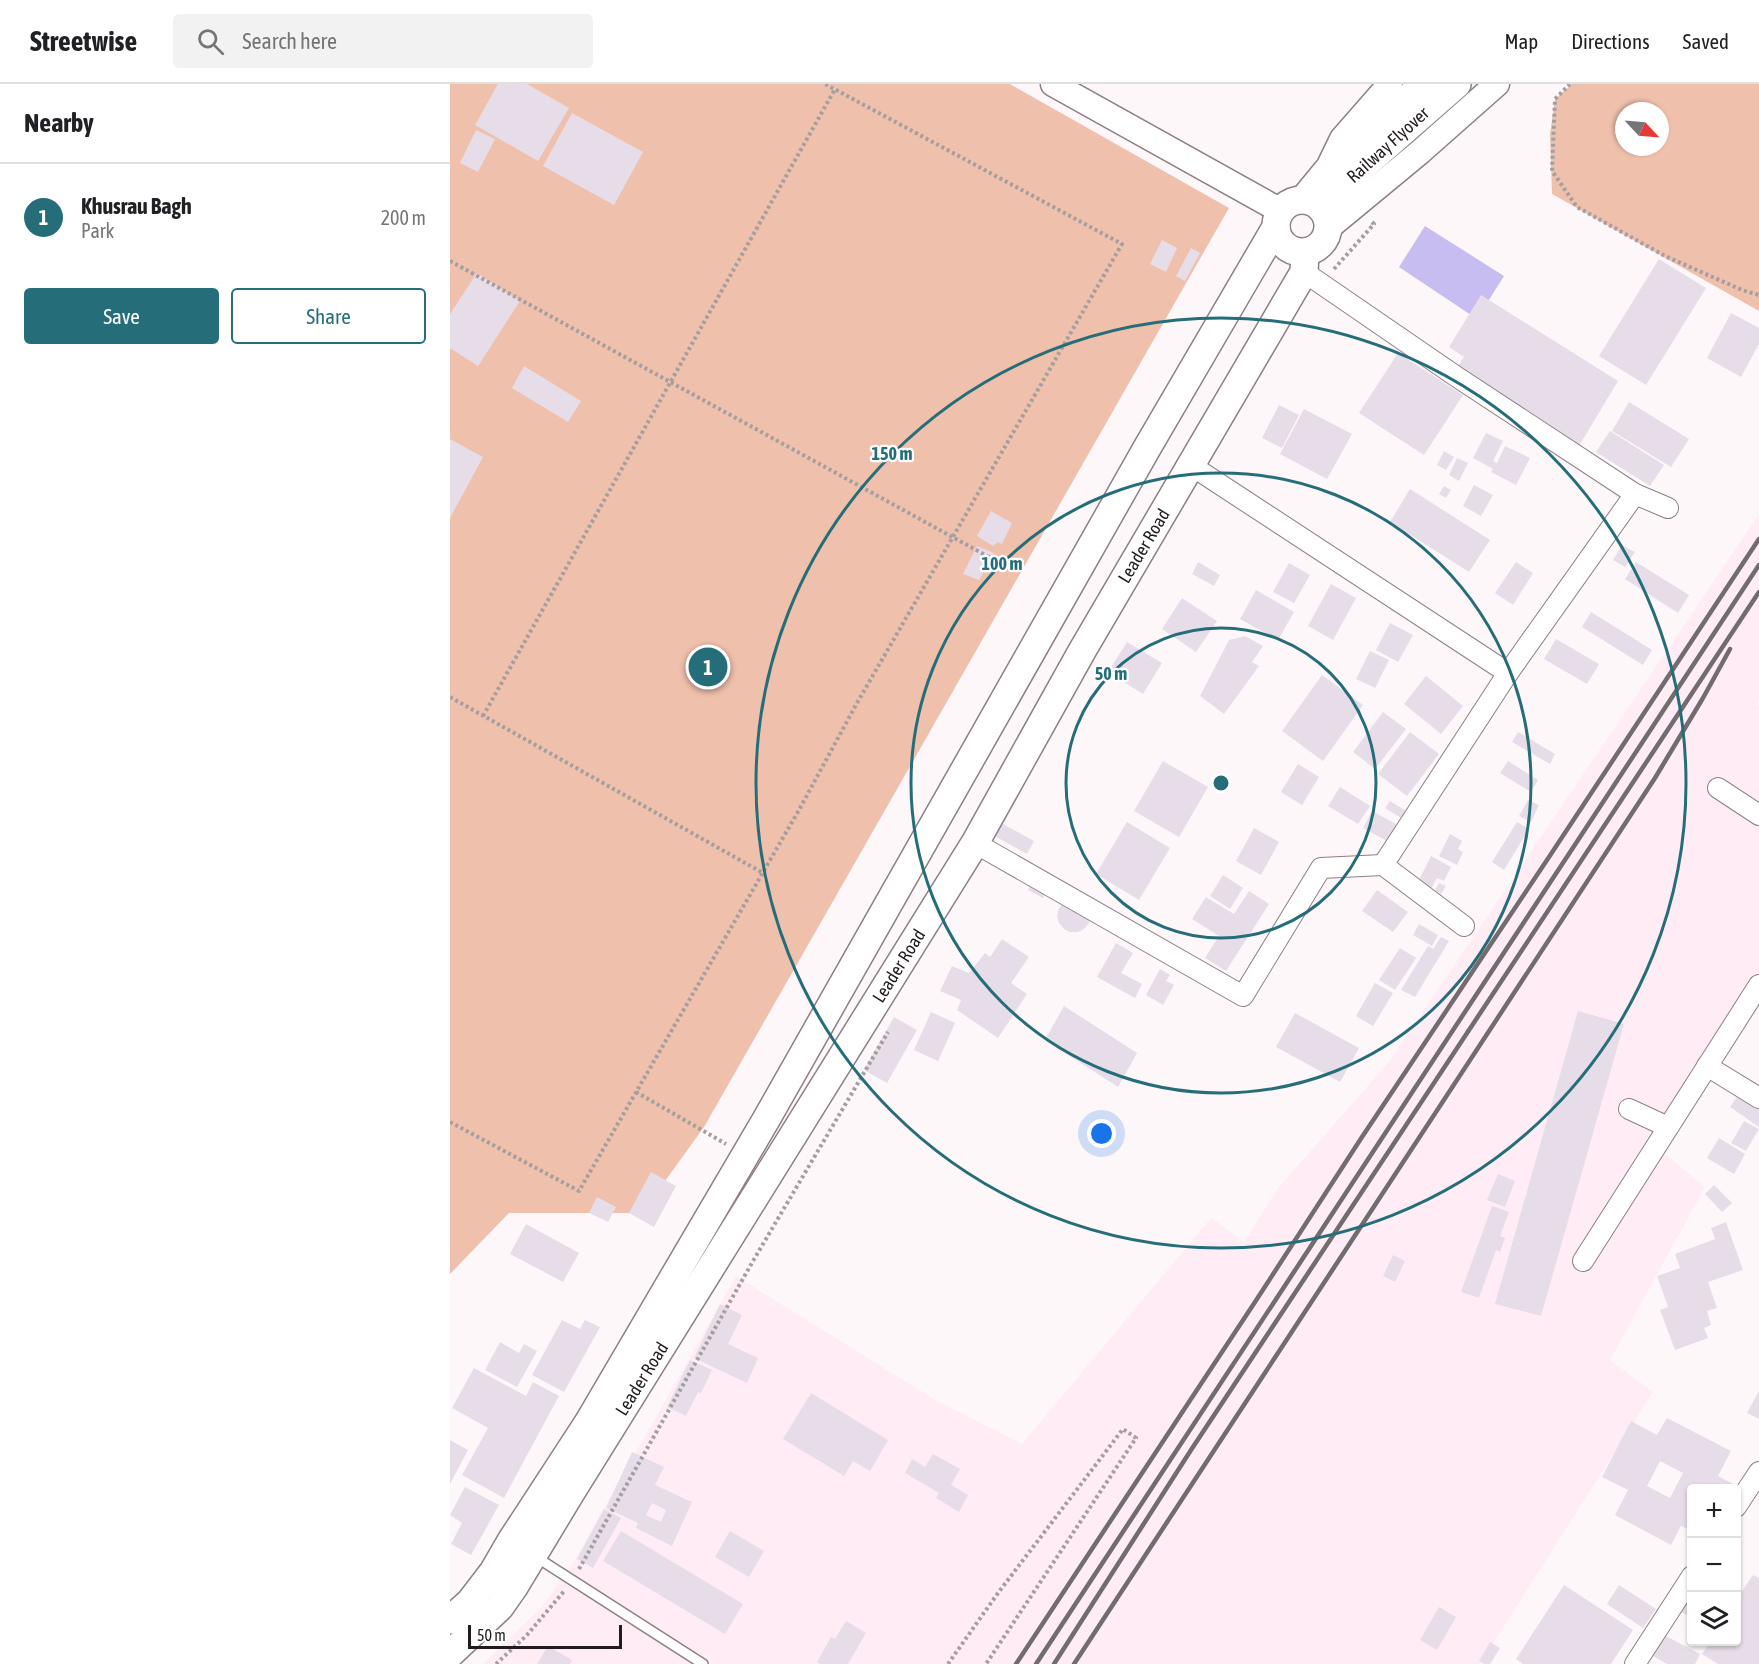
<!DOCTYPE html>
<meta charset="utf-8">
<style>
body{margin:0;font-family:"Asap Condensed",sans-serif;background:#f2f2f2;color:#202124}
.controls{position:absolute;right:18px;bottom:18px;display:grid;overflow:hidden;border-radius:6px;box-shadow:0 2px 4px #0004}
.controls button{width:54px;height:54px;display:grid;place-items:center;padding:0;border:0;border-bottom:2px solid #e0e0e0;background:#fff;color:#202124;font:30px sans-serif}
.compass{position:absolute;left:1165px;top:18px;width:54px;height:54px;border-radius:50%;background:#fff;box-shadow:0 2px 4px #0004;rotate:116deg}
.scale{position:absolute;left:18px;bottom:15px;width:154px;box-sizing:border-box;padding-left:6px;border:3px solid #211b1e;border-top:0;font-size:16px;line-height:21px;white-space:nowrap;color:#211b1e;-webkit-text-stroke:4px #fff;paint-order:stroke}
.you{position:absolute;left:652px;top:1050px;width:21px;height:21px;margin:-15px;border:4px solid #fff;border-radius:50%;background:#1a73e8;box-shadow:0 0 0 9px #1a73e833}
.badge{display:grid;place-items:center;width:39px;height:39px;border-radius:50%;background:#256e79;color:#fff;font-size:20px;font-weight:700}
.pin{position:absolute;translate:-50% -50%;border:3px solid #fff;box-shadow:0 2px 6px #0006}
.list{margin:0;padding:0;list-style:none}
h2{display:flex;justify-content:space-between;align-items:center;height:78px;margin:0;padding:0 24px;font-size:26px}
h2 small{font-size:20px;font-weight:400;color:#757577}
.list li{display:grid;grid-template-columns:39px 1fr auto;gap:18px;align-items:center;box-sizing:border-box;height:108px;padding:0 24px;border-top:2px solid #e0e0e0}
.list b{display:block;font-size:22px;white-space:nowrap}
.list p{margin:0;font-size:20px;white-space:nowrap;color:#757577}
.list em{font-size:20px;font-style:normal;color:#757577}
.actions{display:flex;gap:12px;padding:18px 24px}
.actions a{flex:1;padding:14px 0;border:2px solid #256e79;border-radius:6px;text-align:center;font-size:21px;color:#256e79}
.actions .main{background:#256e79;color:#fff}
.icon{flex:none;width:33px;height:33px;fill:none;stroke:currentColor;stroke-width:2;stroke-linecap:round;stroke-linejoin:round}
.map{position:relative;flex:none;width:1309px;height:1580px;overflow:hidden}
header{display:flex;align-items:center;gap:36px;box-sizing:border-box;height:84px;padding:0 30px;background:#fff;border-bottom:2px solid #e0e0e0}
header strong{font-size:28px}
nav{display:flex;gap:33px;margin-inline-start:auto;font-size:21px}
.search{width:420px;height:54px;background:#f2f2f2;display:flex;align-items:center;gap:15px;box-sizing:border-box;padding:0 21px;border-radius:6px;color:#757577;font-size:22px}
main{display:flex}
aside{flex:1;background:#fff}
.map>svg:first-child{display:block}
.built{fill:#ffecf4}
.green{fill:#efc0ac;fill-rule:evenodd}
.water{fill:#c7bdf0}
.building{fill:#e7dde9;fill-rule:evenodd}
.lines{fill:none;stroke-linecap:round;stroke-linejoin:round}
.service-casing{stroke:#8d7f85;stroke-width:12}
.minor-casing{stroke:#8d7f85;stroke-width:22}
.tertiary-casing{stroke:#8d7f85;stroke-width:27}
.secondary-casing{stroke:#8d7f85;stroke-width:30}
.path{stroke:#a49ea1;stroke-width:4;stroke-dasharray:3 3;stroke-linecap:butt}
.service{stroke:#fff;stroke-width:9}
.minor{stroke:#fff;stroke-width:20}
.tertiary{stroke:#fff;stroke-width:24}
.secondary{stroke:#fff;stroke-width:27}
.rail{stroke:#726c6f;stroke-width:4.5}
.ring{fill:none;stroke:#256e79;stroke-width:3}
.labels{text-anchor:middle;stroke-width:4.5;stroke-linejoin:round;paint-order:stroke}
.street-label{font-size:18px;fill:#211b1e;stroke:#fff}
.centre{fill:#256e79;stroke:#fff;stroke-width:3}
.ring-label{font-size:18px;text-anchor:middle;font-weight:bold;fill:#256e79;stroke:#fff;stroke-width:4.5;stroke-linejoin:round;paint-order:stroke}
</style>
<header>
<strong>Streetwise</strong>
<div class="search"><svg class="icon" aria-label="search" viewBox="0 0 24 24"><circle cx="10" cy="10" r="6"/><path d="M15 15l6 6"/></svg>Search here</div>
<nav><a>Map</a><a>Directions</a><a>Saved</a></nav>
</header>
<main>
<aside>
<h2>Nearby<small></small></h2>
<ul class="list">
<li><span class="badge">1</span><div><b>Khusrau Bagh</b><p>Park</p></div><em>200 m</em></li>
</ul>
<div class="actions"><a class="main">Save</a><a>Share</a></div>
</aside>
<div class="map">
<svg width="1309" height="1580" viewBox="0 0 1309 1580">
<rect width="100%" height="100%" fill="#fdf7fa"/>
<polygon class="built" points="1309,430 1309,614 1306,620 1309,622 1309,909 1210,1066 1255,1103 1160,1276 1203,1308 1030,1580 33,1580 92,1523 123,1479 286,1192 484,1315 572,1360 761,1134 794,1158 829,1103 939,978"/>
<g class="green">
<polygon points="0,0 560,0 779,124 254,1043 192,1129 59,1129 0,1190"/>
<path d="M1122 0H1309V227L1102 110 1100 50 1105 15ZM1174 27H1210V63H1174Z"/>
</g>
<polygon class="water" points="975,142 1054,192 1027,235 949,183"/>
<g class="building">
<polygon points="48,0 77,0 119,24 88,77 25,41"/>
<polygon points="122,29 193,68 164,121 93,82"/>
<polygon points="26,46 45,55 28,88 10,79"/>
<polygon points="712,156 727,164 716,188 700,180"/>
<polygon points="741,164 750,169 735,197 726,192"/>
<polygon points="1209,175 1256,204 1196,301 1149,272"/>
<polygon points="27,189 70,217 28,282 0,264 0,230"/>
<polygon points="1031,211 1168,297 1129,362 1006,285 1014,273 999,263"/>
<polygon points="1281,229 1309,244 1309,260 1291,293 1257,274"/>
<polygon points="948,269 1013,311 974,371 909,329"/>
<polygon points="74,282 131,317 118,338 62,304"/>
<polygon points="1179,318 1239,355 1221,383 1162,347"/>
<polygon points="829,321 849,331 832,364 812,354"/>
<polygon points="854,325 902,350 877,395 830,370"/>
<polygon points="1160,347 1214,381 1200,402 1146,368"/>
<polygon points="1036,349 1053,357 1043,377 1047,379 1055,362 1080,374 1066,401 1041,388 1043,385 1023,374"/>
<polygon points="0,355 33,373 0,434"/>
<polygon points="994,367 1004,373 996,386 987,381"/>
<polygon points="1007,374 1018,379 1009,397 999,391"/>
<polygon points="1024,401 1043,411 1031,432 1013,422"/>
<polygon points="994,402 1001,406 996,414 989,410"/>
<polygon points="960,405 1040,456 1019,488 940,438"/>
<polygon points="541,427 562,439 552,460 548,458 543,462 527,452"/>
<polygon points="1172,461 1185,468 1175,483 1163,476"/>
<polygon points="527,462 544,469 529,496 513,490"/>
<polygon points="748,478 770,491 764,502 742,490"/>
<polygon points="1066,478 1083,489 1063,521 1045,509"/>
<polygon points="1186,478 1239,511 1228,529 1175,495"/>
<polygon points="839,479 860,491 844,519 823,508"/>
<polygon points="881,500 906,514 883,556 858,542"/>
<polygon points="806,506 844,528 828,556 790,535"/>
<polygon points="732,514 767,537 746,568 712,545"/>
<polygon points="1141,528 1202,566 1193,581 1132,543"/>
<polygon points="940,539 963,551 948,578 926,566"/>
<polygon points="795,552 813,562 802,578 809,582 774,630 750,612 779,556"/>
<polygon points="1106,555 1149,580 1137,600 1094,575"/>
<polygon points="677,558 712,579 693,610 658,588"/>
<polygon points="920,567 939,576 925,604 906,595"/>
<polygon points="872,591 913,621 873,677 832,647"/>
<polygon points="976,592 1013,622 991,650 954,620"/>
<polygon points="933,628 956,645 925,685 903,668"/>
<polygon points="960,648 989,670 957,712 928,690"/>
<polygon points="1068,648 1105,670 1100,680 1062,658"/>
<polygon points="713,677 758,703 729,753 684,727"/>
<polygon points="1058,677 1088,696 1081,708 1050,689"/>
<polygon points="848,680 869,693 852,721 831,708"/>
<polygon points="890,703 920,722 908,740 878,722"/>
<polygon points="1078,716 1089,721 1081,738 1069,732"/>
<polygon points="940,717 956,727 951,734 935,724"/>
<polygon points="922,727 946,740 937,757 913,744"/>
<polygon points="546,736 584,757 577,770 539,749"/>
<polygon points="677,738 720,764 689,816 646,790"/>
<polygon points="1067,738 1079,745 1054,786 1042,778"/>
<polygon points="804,744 829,758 811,791 786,777"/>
<polygon points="1000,750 1012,757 1008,765 1013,768 1007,781 989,772"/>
<polygon points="981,772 1001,783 994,797 987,794 981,805 968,798"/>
<polygon points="586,790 601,798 593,814 578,806"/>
<polygon points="773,791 793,804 780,825 760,812"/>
<polygon points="989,799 996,802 991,810 985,806"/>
<polygon points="927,806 958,828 943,848 912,827"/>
<polygon points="799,807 819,820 776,887 755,874 769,852 742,835 756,813 784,830"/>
<polygon points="614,819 641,832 639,839 634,845 628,848 620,848 614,845 609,839 607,832 609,824"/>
<polygon points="969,840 988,851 982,862 963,851"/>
<polygon points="991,853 999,857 965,913 951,906 978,862 983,865"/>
<polygon points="552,855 579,873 561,899 577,910 548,954 507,926 511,916 490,907 502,882 519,889 535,869 540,873"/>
<polygon points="666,859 683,869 671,889 692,900 685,914 647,893"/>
<polygon points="950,864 966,874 945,906 929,896"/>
<polygon points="710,885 720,891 716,897 724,901 713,921 696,911"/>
<polygon points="925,899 943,909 923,942 906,932"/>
<polygon points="614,922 687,969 668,1003 595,956"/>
<polygon points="1128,927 1174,940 1091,1232 1045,1220"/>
<polygon points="481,928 505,939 488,977 464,966"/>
<polygon points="845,929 909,964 890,998 826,963"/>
<polygon points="444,933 467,946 437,999 414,986"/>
<polygon points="1291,1007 1309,1020 1309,1043 1280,1023"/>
<polygon points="1294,1037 1309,1045 1296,1067 1281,1059"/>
<polygon points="1269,1054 1295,1070 1284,1090 1257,1074"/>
<polygon points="201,1088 226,1102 204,1143 179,1129"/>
<polygon points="1048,1090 1065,1097 1055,1123 1037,1116"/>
<polygon points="1264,1101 1282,1119 1272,1128 1255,1110"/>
<polygon points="147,1113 166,1123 158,1138 139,1129"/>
<polygon points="1042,1122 1059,1128 1050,1152 1055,1154 1050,1168 1046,1166 1029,1214 1011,1208"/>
<polygon points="1276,1138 1293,1186 1258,1198 1267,1224 1257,1227 1261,1241 1254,1244 1258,1254 1225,1266 1210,1226 1218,1223 1207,1192 1230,1184 1225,1170 1265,1155 1261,1144"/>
<polygon points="76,1140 129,1169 113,1198 60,1170"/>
<polygon points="943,1171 955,1177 945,1198 933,1192"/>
<polygon points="270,1220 292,1231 278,1260 308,1274 297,1299 244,1274"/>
<polygon points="112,1236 130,1245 135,1236 150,1243 114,1308 82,1291"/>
<polygon points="50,1258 69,1269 74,1260 87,1267 67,1303 35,1286"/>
<polygon points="240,1276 262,1286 251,1309 248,1308 236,1332 217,1323"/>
<polygon points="24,1284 76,1312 83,1298 109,1312 54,1414 12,1391 38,1344 2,1324"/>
<polygon points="1309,1307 1309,1335 1297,1329"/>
<polygon points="361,1309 438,1356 420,1387 403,1377 394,1392 333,1355"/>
<path d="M1217 1334 1281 1367 1268 1392 1285 1401 1283 1404H1242V1447L1231 1442 1221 1461 1165 1431 1178 1406 1152 1393 1181 1337 1207 1351ZM1210 1377 1233 1389 1220 1414 1197 1402Z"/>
<polygon points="0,1356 18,1366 0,1400"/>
<path d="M182 1368 214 1383 205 1401 242 1418 222 1462 186 1444 188 1439 156 1424ZM202 1419 216 1426 211 1438 196 1431Z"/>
<polygon points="483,1370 510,1385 501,1401 518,1411 509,1428 486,1414 489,1409 455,1389 462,1375 475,1383"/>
<polygon points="15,1403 49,1421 21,1471 1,1460 12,1439 0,1431"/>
<polygon points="154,1425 171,1434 143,1484 127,1475"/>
<polygon points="171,1447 293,1520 275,1550 153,1477"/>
<polygon points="280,1447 314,1467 299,1493 265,1473"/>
<polygon points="1303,1491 1309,1494 1309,1580 1268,1580 1252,1570 1260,1558 1286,1558 1286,1516"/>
<polygon points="1114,1501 1183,1546 1161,1580 1073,1580 1066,1575"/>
<polygon points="1169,1501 1206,1525 1193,1544 1157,1520"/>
<polygon points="1242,1509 1242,1534 1231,1528"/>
<polygon points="989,1523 1006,1533 987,1566 970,1556"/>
<polygon points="396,1537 416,1549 398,1580 370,1580 367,1578 381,1553 385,1555"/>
<polygon points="1214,1551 1250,1570 1245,1580 1217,1580 1203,1572"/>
<polygon points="1040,1558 1050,1564 1040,1580 1034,1580 1029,1577"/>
<polygon points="98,1562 122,1576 120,1580 87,1580"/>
</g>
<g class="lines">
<defs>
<polyline id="service" points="86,1473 253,1580"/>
<g id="minor">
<polyline points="854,188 1007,293 1185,410 1218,424"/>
<polyline points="742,382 1058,589"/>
<polyline points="1268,704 1309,731"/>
<polyline points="525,759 793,912 871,784 933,781 1014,842"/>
<polyline points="933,781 1058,589 1185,410"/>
<polyline points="1257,982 1309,1014"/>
<polyline points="1179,1025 1218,1043"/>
<polyline points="1133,1177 1309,901"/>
<polyline points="1286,1423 1309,1388"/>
<polyline points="1185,1580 1242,1492"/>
</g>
<g id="tertiary">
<polyline points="603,0 831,127"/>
<polyline points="877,86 892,55 940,0"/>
<polyline points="878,144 970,68 1047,0"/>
</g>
<g id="secondary">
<circle cx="852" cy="142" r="26"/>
<polyline points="853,116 876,88 921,49 973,0"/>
<polyline points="874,127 889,105 902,92 1007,0"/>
<polyline points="0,1536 20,1518 43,1488 61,1457 138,1339 317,1034 697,364 826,143"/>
<polyline points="0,1570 50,1523 64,1503 120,1410 525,759 632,567 854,188 855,168"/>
</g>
</defs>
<use href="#service" class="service-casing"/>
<use href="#minor" class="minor-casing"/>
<use href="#tertiary" class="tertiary-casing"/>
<use href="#secondary" class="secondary-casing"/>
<g class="path">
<polyline points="1120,0 1105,15 1102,87 1127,123 1215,172 1292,206 1309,211"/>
<polyline points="0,177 548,478"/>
<polyline points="884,185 924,140 921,137"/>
<polyline points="0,613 313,789"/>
<polyline points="33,632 385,5"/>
<polyline points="186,1008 276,1060"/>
<polyline points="0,1038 129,1107 349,726 407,619 672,160 375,0"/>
<polyline points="129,1485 303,1177 438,948"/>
<polyline points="46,1580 77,1551 115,1506"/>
<polyline points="498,1580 548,1509 673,1345 686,1354 536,1580"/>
</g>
<use href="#service" class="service"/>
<use href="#minor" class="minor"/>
<use href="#tertiary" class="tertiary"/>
<use href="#secondary" class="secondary"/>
<g class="rail">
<polyline points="566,1580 805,1218 912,1053 1099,773 1309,455"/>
<polyline points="586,1580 1309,481"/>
<polyline points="604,1580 741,1366 1309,508"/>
<polyline points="624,1580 1205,694 1253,614 1280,565"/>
</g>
</g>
<g class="ring">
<circle cx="771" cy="699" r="155"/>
<circle cx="771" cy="699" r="310"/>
<circle cx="771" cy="699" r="465"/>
</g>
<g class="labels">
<g class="street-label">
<text transform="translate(938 61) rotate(-42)" y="6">Railway Flyover</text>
<text transform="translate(694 462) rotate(-59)" y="6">Leader Road</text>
<text transform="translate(449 882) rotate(-58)" y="6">Leader Road</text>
<text transform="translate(192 1295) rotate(-58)" y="6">Leader Road</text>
</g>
</g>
<circle cx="771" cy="699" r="9" class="centre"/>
<g class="ring-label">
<text x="442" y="376">150 m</text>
<text x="552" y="486">100 m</text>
<text x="661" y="596">50 m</text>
</g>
</svg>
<div class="controls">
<button>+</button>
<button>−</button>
<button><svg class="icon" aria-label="layers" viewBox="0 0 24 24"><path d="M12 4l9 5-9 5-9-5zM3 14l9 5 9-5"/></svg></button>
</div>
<svg class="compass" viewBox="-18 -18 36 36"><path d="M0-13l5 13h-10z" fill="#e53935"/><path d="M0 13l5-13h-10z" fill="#757577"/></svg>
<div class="scale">50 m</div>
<div class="you"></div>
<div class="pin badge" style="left:258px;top:583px">1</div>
</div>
</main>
